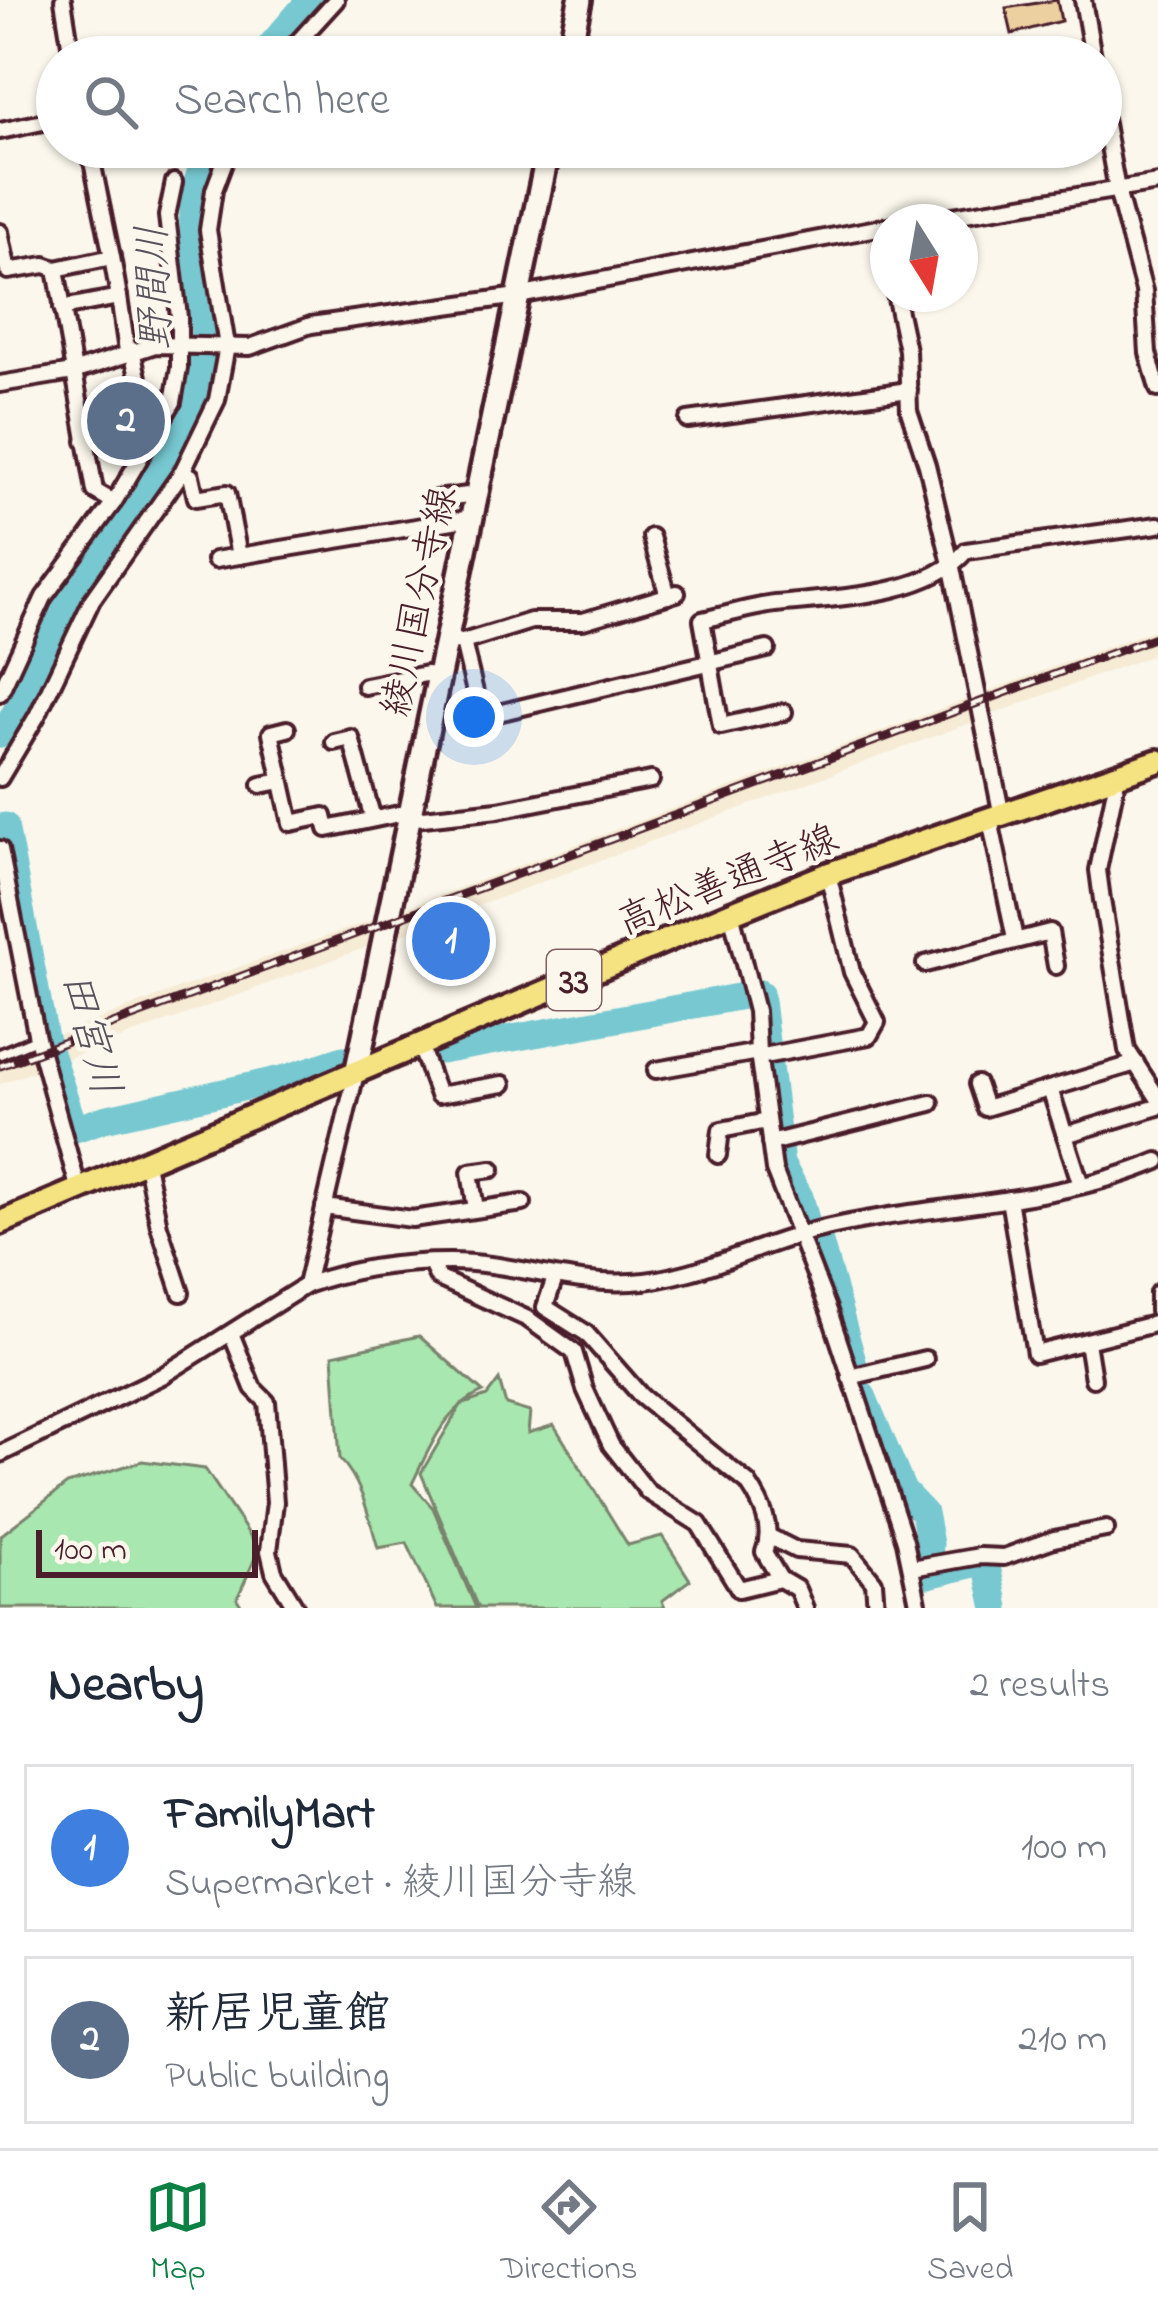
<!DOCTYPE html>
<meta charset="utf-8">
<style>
body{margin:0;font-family:"Indie Flower","Klee One",sans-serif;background:#f2f2f3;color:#1f2937}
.compass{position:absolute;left:870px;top:204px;width:108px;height:108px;border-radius:50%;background:#fff;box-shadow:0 3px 9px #0004;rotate:169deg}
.scale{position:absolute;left:36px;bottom:30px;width:222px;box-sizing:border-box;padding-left:12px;border:6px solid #4a1f2b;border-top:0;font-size:33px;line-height:42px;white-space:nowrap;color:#4a1f2b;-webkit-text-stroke:9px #fbf7ec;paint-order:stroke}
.you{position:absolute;left:474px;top:717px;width:42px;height:42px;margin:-30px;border:9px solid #fff;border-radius:50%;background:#1a73e8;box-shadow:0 0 0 18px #1a73e833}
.badge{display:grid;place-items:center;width:78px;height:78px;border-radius:50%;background:#0b8043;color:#fff;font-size:39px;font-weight:700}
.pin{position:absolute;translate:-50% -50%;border:6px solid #fff;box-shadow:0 3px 12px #0006}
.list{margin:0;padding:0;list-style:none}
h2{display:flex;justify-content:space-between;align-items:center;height:156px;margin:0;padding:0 48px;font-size:51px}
h2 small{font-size:39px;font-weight:400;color:#747a83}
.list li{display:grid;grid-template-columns:78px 1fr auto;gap:36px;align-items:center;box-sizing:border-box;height:168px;margin:0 24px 24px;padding:0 24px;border:3px solid #e0e1e3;border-radius:0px}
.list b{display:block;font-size:45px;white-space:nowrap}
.list p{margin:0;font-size:39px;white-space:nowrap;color:#747a83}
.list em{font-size:39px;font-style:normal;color:#747a83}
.icon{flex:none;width:66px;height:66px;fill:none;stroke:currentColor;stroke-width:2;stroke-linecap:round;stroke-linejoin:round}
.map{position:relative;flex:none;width:1158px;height:1608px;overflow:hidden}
.search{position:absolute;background:#fff;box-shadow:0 3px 9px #0004;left:36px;right:36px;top:36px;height:132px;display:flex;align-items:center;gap:30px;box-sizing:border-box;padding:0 42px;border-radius:66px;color:#747a83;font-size:45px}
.sheet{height:540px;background:#fff}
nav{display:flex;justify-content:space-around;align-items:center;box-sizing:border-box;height:168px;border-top:3px solid #e0e1e3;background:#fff;font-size:33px;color:#747a83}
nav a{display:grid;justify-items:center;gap:6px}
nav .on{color:#0b8043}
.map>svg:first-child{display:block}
.built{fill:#f6ebd5}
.green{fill:#a8e7af;stroke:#79836d;stroke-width:3}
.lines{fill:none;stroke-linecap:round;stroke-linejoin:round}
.river{stroke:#77c8d1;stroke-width:27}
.building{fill:#ecd0a0;stroke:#4a1f2b;stroke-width:3}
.lane-casing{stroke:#4a1f2b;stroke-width:16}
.street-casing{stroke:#4a1f2b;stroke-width:22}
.secondary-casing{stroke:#4a1f2b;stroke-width:30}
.primary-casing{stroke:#4a1f2b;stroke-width:30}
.lane{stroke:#fbf7ec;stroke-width:8}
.street{stroke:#fbf7ec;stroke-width:14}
.secondary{stroke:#fbf7ec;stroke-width:21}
.primary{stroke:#f5e381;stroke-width:21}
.rail-casing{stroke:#4a1f2b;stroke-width:9}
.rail{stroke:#fbf7ec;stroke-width:4.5;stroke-dasharray:14;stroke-linecap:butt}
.labels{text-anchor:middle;stroke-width:9;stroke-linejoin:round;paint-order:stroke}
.shield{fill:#fbf7ec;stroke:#7f6065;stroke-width:3}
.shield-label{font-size:36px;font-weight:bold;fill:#4a1f2b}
.street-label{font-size:39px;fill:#4a1f2b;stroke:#fbf7ec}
.water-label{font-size:42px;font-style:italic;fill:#58525d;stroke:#fbf7ec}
</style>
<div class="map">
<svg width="1158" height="1608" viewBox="0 0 1158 1608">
<rect width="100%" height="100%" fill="#fbf7ec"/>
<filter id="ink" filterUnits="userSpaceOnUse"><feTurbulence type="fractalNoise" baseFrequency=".00833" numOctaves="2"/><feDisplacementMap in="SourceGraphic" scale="24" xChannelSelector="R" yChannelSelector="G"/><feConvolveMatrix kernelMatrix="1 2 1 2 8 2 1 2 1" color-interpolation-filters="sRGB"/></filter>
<g filter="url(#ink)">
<polygon class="built" points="1158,628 1158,653 55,1063 53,1058 51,1065 0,1084 0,1057 43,1040 45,1044 48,1039 180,988 389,914"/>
<g class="green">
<path d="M419 1336 483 1392C444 1409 430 1447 412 1484L433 1508 476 1608H437L407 1543 378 1548C369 1517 362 1482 340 1459L333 1355Z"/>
<polygon points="499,1380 506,1405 530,1412 528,1433 554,1425 628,1545 662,1536 690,1580 662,1601 665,1608 478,1608 421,1473 461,1405 487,1396"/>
<polygon points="142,1461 205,1469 259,1549 237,1599 243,1608 0,1608 0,1536 67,1484"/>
</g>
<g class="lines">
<g class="river">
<polyline points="261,57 310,0"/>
<path d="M0 735 21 704 58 619 180 436C190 414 199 391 202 366 213 283 171 233 209 147"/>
<polyline points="5,826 45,1038 75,1129 104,1119 286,1078 343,1059"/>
<polyline points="441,1051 760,993 781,1164 800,1197 806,1220"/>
<polyline points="819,1239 855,1369"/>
<polyline points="863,1396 903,1491 924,1513 930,1544 928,1575 982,1562 987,1567 996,1608"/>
</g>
</g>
<g class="building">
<polygon points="1057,0 1061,21 1012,34 1006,8"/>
<polygon points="467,923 475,943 435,961 427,938"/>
</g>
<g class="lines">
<defs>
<polyline id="lane" points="0,1054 36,1039"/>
<g id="street">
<polyline points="63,0 72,57"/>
<polyline points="1083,0 1093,57"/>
<polyline points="284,57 336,0"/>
<polyline points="1101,102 1117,190 1144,291 1148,353 1158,389"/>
<polyline points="0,131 57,119"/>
<polyline points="915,222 1158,183"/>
<polyline points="885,227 888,251"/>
<polyline points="0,232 8,271 45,265 56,269 95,491 114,502"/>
<polyline points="56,269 112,257 89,147"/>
<polyline points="895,294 907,350 909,411 927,465 952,568 1002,816"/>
<polyline points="119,297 127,351"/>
<polyline points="62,308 119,297 112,257"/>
<polyline points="132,350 142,396 142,436"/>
<polyline points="0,384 73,372 155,345 250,347 311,325 518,296 888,226"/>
<polyline points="688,420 909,390"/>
<polyline points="85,441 142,436 143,442"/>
<polyline points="182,472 191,476 196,498 227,493 239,556 471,518"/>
<polyline points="440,522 436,499 476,494"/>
<polyline points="651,537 668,596"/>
<polyline points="215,560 239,556"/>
<polyline points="446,640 463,642 481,717 767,649"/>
<polyline points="463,642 531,621 583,621 677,593"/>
<polyline points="365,686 426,674 439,675"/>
<polyline points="0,693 44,597 114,502 173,402 179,368 179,317 167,216 174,182"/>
<path d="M784 712 721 726 702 620C726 615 750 607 775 604 832 598 927 597 966 551L1158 525"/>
<polyline points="287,729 271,733 291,823 324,816 327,829 399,814 423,818 498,810 651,780"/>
<polyline points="334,742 351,738 373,819"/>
<polyline points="1118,775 1098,870 1102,900 1127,1050 1158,1098"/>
<polyline points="0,778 37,716 92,600 182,472 217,400 227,346 208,230 214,190 230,147"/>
<polyline points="261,785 281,781"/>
<polyline points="990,820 1015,939"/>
<polyline points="0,849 37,1038 78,1187"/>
<polyline points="731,913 756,1011 758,1052 774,1170 829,1311 905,1541 919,1608"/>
<polyline points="925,964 1050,932 1056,966"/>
<polyline points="420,1046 438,1095 503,1084"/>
<polyline points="758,1057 869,1036 877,1022 852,972 828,874"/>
<polyline points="656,1070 758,1052"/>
<polyline points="977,1084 985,1108 1136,1063"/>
<polyline points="1050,1089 1081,1185"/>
<polyline points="1065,1135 1158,1107"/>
<polyline points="770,1143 931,1103"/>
<polyline points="718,1155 721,1130 767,1121"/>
<polyline points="145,1159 159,1226 181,1293"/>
<polyline points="1009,1199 1035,1354 1158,1323"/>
<polyline points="324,1207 412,1219 523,1203"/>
<polyline points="476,1209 470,1172 492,1169"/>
<polyline points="431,1264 438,1278 528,1319 574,1352 585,1389 611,1445 648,1492 699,1524 739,1589 780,1579 797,1589 805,1608"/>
<path d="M555 1278 545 1307 586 1333 642 1397 748 1483C762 1504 774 1528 764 1552L780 1579"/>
<polyline points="306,1285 357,1069"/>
<polyline points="1158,1293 1158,1311"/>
<polyline points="231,1333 253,1388 267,1402 275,1502 269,1551 274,1572 296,1608"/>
<polyline points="1087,1342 1093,1379"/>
<polyline points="850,1377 925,1359"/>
<path d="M0 1454 162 1376 306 1285C350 1269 402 1262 450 1262 511 1262 570 1286 632 1282 696 1279 755 1245 817 1230 929 1203 1051 1206 1158 1161"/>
<polyline points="770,1537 796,1550 852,1555 874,1582 876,1608"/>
<polyline points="912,1568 980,1556 1004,1557 1054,1539 1106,1529"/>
</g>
<g id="secondary">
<polyline points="568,57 580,0"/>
<polyline points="357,1069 549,147"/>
</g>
<polyline id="primary" points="0,1223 731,913 828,874 1158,761"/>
</defs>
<use href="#lane" class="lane-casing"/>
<use href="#street" class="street-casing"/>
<use href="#secondary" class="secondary-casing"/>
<use href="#primary" class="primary-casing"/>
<use href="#lane" class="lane"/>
<use href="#street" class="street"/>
<use href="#secondary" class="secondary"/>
<use href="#primary" class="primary"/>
<defs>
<polyline id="rail" points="0,1066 1158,636"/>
</defs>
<use href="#rail" class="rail-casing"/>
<use href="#rail" class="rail"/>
</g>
</g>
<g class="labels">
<rect class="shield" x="547" y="950" width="54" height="60" rx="9"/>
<g class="shield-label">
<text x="574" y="993">33</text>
</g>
<g class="street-label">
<text transform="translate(417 601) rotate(-78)" y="14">綾川国分寺線</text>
<text transform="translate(727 878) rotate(-22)" y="14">高松善通寺線</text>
</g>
<g class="water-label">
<text transform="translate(152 288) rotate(-92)" y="15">野間川</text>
<text transform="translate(93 1033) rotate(75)" y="15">田宮川</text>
</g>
</g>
</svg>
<svg class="compass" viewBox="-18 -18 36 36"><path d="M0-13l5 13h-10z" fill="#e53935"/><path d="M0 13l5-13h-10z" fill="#747a83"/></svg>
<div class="scale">100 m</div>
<div class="you"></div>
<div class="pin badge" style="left:451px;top:941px;background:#3f7fe0">1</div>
<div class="pin badge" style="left:126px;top:421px;background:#5c6f8a">2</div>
<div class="search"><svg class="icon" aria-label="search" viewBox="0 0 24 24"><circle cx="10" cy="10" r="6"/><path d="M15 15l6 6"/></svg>Search here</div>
</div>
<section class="sheet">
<h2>Nearby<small>2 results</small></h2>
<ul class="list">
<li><span class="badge" style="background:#3f7fe0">1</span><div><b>FamilyMart</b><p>Supermarket · 綾川国分寺線</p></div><em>100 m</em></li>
<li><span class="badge" style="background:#5c6f8a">2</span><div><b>新居児童館</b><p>Public building</p></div><em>210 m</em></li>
</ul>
</section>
<nav>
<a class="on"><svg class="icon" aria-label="map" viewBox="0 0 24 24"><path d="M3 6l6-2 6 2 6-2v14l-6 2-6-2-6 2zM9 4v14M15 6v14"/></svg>Map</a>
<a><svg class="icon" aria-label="directions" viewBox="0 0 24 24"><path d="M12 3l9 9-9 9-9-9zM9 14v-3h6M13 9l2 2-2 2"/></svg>Directions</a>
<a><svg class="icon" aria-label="saved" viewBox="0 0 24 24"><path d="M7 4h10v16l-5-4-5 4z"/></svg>Saved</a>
</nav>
